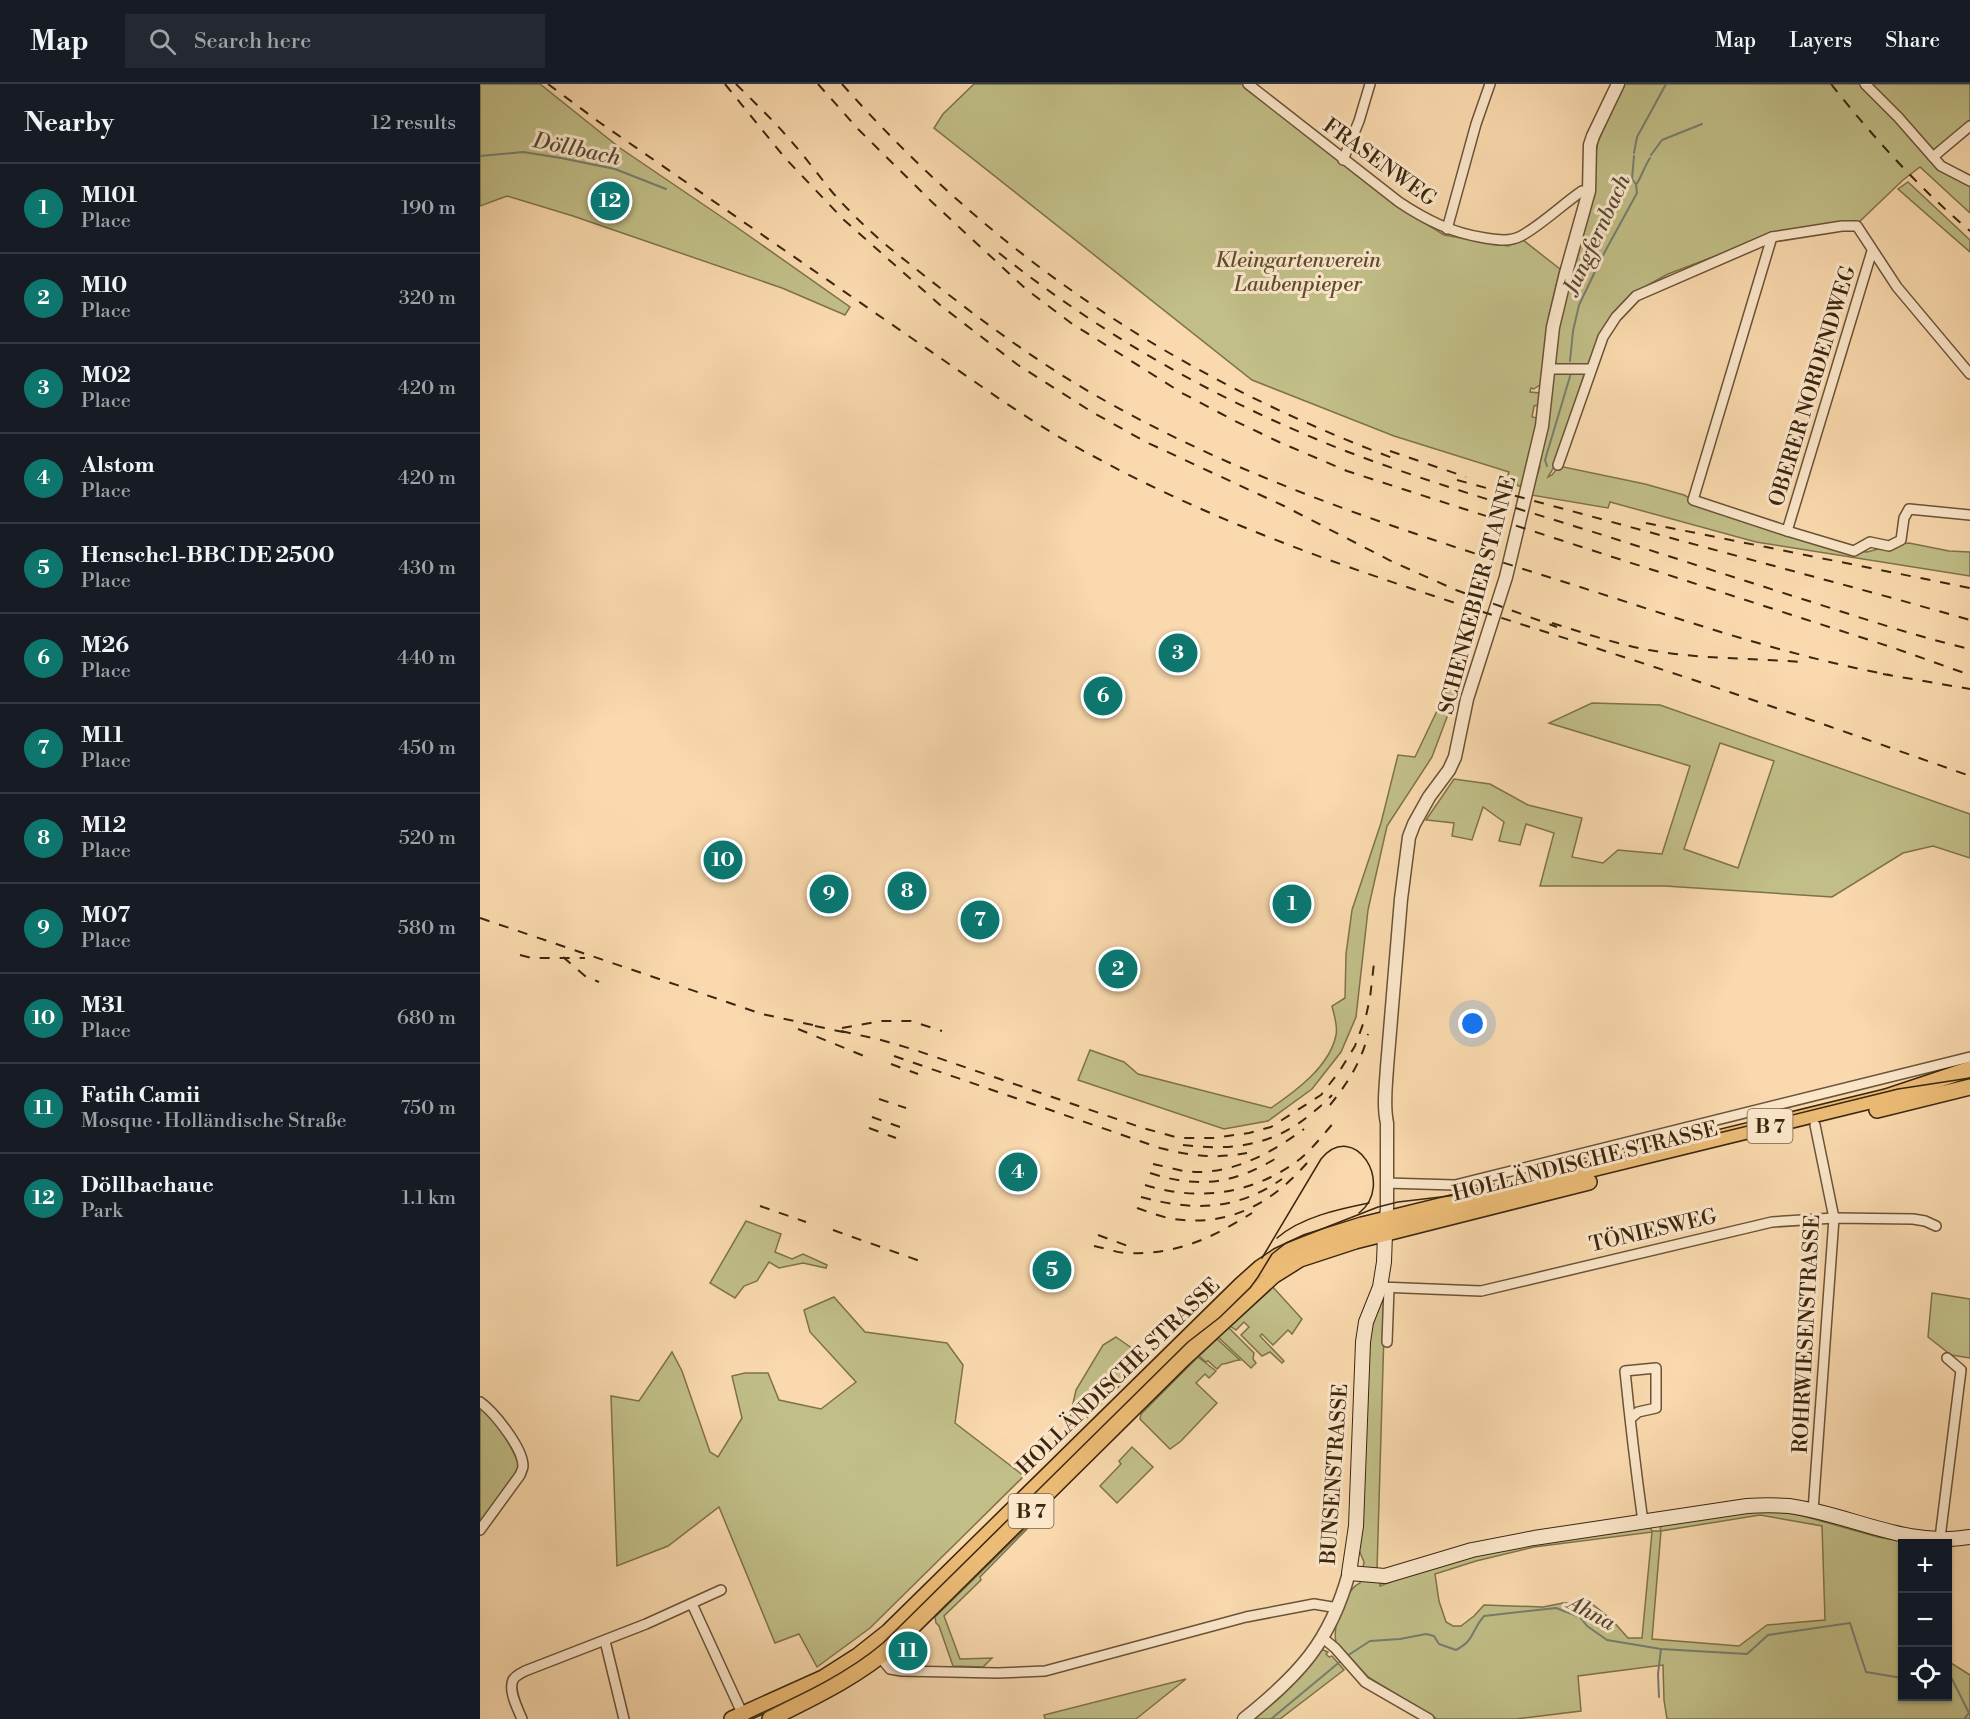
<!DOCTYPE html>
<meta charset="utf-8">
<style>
body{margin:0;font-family:"Libre Bodoni",serif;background:#242831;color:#f1f3f6}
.controls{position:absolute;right:18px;bottom:18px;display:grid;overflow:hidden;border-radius:0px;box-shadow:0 2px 4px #0004}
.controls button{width:54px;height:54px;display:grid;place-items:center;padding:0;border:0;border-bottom:2px solid #363941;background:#171b24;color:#f1f3f6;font:30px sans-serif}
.you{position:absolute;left:993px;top:940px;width:21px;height:21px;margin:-15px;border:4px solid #fff;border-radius:50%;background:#1a73e8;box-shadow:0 0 0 9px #1a73e833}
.badge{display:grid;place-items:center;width:39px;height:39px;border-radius:50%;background:#0f766e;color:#fff;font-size:20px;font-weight:700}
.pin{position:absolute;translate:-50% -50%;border:3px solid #fff;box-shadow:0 2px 6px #0006}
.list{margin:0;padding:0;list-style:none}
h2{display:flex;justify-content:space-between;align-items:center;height:78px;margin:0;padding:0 24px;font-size:26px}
h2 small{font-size:20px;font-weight:400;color:#9ea1a6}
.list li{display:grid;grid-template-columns:39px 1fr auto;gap:18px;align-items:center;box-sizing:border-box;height:90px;padding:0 24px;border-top:2px solid #363941}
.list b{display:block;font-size:22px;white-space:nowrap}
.list p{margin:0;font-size:20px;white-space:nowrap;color:#9ea1a6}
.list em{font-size:20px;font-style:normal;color:#9ea1a6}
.icon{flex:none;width:33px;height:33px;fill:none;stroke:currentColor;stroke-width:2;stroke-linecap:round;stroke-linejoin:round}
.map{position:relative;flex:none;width:1490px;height:1635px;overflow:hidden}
header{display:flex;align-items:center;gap:36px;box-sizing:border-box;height:84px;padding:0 30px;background:#171b24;border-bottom:2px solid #363941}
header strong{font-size:28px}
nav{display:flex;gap:33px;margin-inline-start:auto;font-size:21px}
.search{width:420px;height:54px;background:#242831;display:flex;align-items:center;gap:15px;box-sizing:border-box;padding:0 21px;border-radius:0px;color:#9ea1a6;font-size:22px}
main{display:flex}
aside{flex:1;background:#171b24}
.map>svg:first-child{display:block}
.green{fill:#c1be87;stroke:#7e724b;stroke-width:1.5;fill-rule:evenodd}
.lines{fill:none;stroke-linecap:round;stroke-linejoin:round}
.stream{stroke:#777e71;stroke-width:2}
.minor-casing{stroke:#6a5336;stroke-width:12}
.tertiary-casing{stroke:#6a5336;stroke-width:15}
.secondary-casing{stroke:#3a260f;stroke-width:16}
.primary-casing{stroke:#3a260f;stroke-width:18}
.minor{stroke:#fbe6ca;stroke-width:9}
.tertiary{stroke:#fbe6ca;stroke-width:12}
.secondary{stroke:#fbe6ca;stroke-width:14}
.primary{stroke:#ecbc76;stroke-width:15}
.tram{stroke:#3a260f;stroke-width:1.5}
.rail{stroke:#3a260f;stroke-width:2;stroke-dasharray:10 10;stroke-linecap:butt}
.labels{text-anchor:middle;stroke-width:6;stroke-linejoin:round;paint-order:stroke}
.shield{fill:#fbe6ca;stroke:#746047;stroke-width:1.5}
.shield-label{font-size:20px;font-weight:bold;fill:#3a260f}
.street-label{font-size:21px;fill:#3a260f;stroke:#fbe6ca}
.park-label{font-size:21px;font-style:italic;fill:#5c4c2d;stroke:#fbe6ca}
.water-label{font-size:22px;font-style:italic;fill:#544b38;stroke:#fbe6ca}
</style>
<header>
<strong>Map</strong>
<div class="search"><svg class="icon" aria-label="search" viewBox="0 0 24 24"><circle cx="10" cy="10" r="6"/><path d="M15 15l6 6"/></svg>Search here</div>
<nav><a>Map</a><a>Layers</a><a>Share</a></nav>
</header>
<main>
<aside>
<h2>Nearby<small>12 results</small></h2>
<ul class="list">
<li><span class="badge">1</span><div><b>M101</b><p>Place</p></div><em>190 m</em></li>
<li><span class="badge">2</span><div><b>M10</b><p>Place</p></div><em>320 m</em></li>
<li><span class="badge">3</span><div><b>M02</b><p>Place</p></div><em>420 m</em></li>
<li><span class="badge">4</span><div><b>Alstom</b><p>Place</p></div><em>420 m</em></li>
<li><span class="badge">5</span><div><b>Henschel-BBC DE 2500</b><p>Place</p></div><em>430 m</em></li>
<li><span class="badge">6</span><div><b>M26</b><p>Place</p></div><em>440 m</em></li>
<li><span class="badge">7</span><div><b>M11</b><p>Place</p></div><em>450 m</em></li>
<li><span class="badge">8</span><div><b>M12</b><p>Place</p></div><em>520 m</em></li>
<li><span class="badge">9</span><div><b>M07</b><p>Place</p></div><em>580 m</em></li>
<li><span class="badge">10</span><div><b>M31</b><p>Place</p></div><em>680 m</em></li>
<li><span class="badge">11</span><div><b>Fatih Camii</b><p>Mosque · Holländische Straße</p></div><em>750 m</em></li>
<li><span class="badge">12</span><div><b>Döllbachaue</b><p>Park</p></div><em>1.1 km</em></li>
</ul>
</aside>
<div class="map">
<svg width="1490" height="1635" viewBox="0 0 1490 1635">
<rect width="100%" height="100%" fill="#f9d9ad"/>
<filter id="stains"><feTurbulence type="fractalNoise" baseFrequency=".00333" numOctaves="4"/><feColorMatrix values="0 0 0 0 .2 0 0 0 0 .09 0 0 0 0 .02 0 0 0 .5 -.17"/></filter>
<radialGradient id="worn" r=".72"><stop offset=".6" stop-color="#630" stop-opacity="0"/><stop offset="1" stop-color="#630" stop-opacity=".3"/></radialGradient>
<g class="green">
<polygon points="0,0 60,0 140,64 255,142 370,223 365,231 302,204 93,132 27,112 0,122"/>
<polygon points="494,0 762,0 911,118 964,151 1028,162 1043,156 1080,185 1069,231 1070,231 1061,300 1054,305 1051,304 1050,308 1060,309 1059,321 1054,322 1052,333 1058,334 1041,403 1037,401 1037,395 1028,391 1029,388 914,352 772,296 454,44 463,30"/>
<polygon points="1143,0 1490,0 1490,43 1454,73 1490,94 1490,129 1440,83 1423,96 1378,139 1291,151 1188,190 1155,208 1109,279 1104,281 1075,281 1074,261 1118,58"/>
<polygon points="1428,98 1490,156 1490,168 1418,105"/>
<polygon points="1105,288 1074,383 1068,393 1072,391 1079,382 1165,400 1204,411 1213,416 1261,431 1305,451 1372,467 1387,468 1413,461 1429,459 1469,467 1490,468 1490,492 1276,458 1130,418 1128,424 1051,411 1060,382 1057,380 1073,292 1075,289"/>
<path d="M977 585 984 588 952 673 907 742 888 826 876 933 861 968 832 1005 788 1037 744 1045 598 996 610 966 644 978 658 990 791 1024C816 1007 850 982 856 951 858 942 854 931 852 922L865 914 866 870 872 826 901 739 918 671 935 673Z"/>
<path d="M1112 619 1180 621 1490 730V774L1453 762 1423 769 1352 813 1185 802H1060L1074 749 1046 740 1040 761 1019 757 1024 738 1003 723 992 756 972 752 974 739 946 736 974 695 1010 700 1048 721 1102 734 1092 773 1123 779 1138 766 1182 770 1210 682 1069 639ZM1240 659 1294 677 1258 784 1204 765Z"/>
<polygon points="266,1137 301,1150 295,1168 312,1175 323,1170 347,1181 346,1184 323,1179 299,1184 289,1178 277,1197 264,1202 255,1214 230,1199"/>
<polygon points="791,1201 822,1235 812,1250 808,1246 793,1261 782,1250 780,1252 804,1277 802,1279 790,1268 782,1272 761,1251 769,1243 764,1238 756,1246 750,1242"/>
<polygon points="1452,1209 1490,1215 1490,1274 1471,1271 1448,1253"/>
<polygon points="354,1213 385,1248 467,1259 483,1281 475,1339 544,1392 390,1544 337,1583 319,1550 295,1559 239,1423 188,1462 137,1482 131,1312 159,1317 192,1268 202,1287 230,1368 238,1373 262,1334 252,1292 265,1289 288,1289 299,1316 341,1325 376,1298 330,1248 324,1226"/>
<path d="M904 1215H905L897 1486 912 1495 900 1500V1502C922 1494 943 1485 965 1479 1031 1460 1102 1453 1170 1443L1172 1447H1180L1181 1441 1279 1426 1316 1430 1398 1453 1431 1459 1422 1460V1612H1468V1577L1490 1591V1635H1187L1184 1616 1183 1581 1098 1592 1101 1627 1036 1635H957L888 1593 856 1558C852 1543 866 1505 880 1499L884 1478 879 1466 888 1252 897 1226ZM1280 1431 1342 1442 1345 1536 1287 1541 1259 1562 1172 1555 1181 1447ZM1172 1448 1162 1554H1148L1132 1536 1111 1519H1083L1063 1523 1004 1521 994 1532 981 1542H973L966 1538 959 1517 955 1490 996 1477 1054 1463Z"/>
<polygon points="748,1243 774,1269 773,1275 776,1279 771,1284 738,1253"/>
<polygon points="636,1253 660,1270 661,1281 585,1355 596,1306 623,1261"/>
<path d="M737 1255 760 1276C753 1276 749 1280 742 1280L737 1285 728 1277 726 1278 719 1272Z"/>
<polygon points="718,1273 736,1287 729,1294 725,1290 716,1299 737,1319 701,1357 690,1365 660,1335 661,1330"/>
<path d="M0 1323C19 1339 29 1358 39 1380L34 1393 0 1438Z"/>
<polygon points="652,1363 673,1383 637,1419 620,1402 641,1380 639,1377"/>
<polygon points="547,1443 548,1444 500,1493 501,1496 464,1532 480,1575 512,1574 503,1583 473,1582 459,1542 456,1539 455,1533"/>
<polygon points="841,1565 848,1568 846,1570 849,1573 852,1572 864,1586 800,1635 770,1635"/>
<polygon points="706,1595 656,1635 565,1635 564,1631"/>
</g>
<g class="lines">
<g class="stream">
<polyline points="1154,69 1157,53 1186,0"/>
<polyline points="1171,71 1182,56 1222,40"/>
<polyline points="0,72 43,68 81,74 135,85 186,105"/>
<polyline points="1154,72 1152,95 1156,100"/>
<path d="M1090 277 1093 247 1099 221 1122 173 1157 109 1156 101C1162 92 1164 83 1170 74"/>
<polyline points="1067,382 1065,376 1091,289"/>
<path d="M867 1572 890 1557 920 1555 946 1550 954 1552 959 1560 976 1566C996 1555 990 1548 1004 1532L1076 1524 1100 1533 1107 1542 1127 1556 1181 1565 1267 1570 1288 1551 1370 1539 1386 1588 1422 1594"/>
<polyline points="1468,1593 1472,1595 1489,1629 1484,1635"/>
<polyline points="1179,1613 1178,1590 1181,1565"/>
<polyline points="791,1635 862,1576"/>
</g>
<defs>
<g id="minor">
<path d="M768 0 919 118C946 136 972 149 1005 154 1018 156 1029 158 1041 152 1060 142 1083 120 1102 107H1109"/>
<polyline points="1385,0 1418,33 1461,82 1490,97"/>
<polyline points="1453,73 1490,42"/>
<polyline points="863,76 879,37 890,0"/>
<polyline points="967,145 996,40 1010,0"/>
<polyline points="1292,153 1213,416 1307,447 1392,167"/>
<polyline points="1068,285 1111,285"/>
<polyline points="1078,381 1123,253 1136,233 1156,212 1292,153 1362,142 1377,142 1417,203 1490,290"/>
<polyline points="1307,447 1374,467 1390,458 1409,462 1421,456 1424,434 1429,425 1490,431"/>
<polyline points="906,1099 975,1101 1490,973"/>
<polyline points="900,1203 1001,1207 1292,1138 1354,1134 1433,1135 1445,1137 1456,1142"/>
<polyline points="907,1258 909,1204"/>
<path d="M0 1318C14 1328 43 1364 43 1382 43 1385 41 1388 40 1391L0 1446"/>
<path d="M1150 1335 1158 1328 1176 1324V1284L1145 1287C1150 1337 1156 1387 1163 1438"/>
<polyline points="1333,1427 1354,1134 1335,1041"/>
<polyline points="1460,1454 1481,1286 1467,1274"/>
<polyline points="212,1520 263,1631"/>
<polyline points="843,1554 855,1564 885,1598 949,1635"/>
<polyline points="125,1557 144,1635"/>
<polyline points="400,1573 410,1585 422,1587 518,1589 565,1587 766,1533 834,1520 858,1524"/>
<path d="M42 1635C38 1625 28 1607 33 1596 35 1592 41 1589 45 1587L166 1540 241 1506"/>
</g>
<g id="tertiary">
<path d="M905 1142 907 1125V1039C903 1021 906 1001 907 983L921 815 929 753 934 740 949 713 969 686 975 673 987 615 1026 493 1062 342 1073 243 1086 189 1109 107 1110 61 1113 52 1138 0"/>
<path d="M764 1635C819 1591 850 1558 869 1489"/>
</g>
<path id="secondary" d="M905 1150 904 1178 900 1203 886 1238 883 1258 876 1442 869 1489 905 1492 992 1466 1054 1454 1267 1422C1281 1421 1295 1421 1309 1422 1370 1430 1426 1464 1490 1453"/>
<g id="primary">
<polyline points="1397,1026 1490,1003"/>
<polyline points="252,1635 343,1594 379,1571 408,1548 761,1201 780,1184 798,1172 828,1158 882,1141 1406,1013 1490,985"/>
<path d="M290 1635C334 1613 377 1593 415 1560L703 1275 793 1192 820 1175 875 1157 1109 1098"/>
</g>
</defs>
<use href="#minor" class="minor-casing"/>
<use href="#tertiary" class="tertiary-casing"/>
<use href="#secondary" class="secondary-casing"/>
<use href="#primary" class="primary-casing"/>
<use href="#minor" class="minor"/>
<use href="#tertiary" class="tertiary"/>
<use href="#secondary" class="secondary"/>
<use href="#primary" class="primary"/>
<g class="tram">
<path d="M797 1154C821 1133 859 1125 889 1119"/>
<path d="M782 1174 841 1075C874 1035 916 1100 879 1129"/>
<path d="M269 1635C316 1613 364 1592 403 1559L708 1258 739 1234 770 1204 778 1193 792 1170 806 1159 898 1123 918 1118 969 1112 1018 1103 1418 1005 1490 994"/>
</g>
<g class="rail">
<path d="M68 0 119 38 524 318C553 337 582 356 613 372 774 460 952 511 1125 567 1247 606 1369 649 1490 692"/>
<polyline points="245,0 305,74 364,136 460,221 538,281 612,328 666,358 804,422 913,478 976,506 1077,543"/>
<path d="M256 0C275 19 294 37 311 57 326 74 339 92 353 109 375 134 400 157 426 177 481 221 538 265 598 301 753 394 926 448 1097 502 1200 535 1303 571 1410 591"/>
<polyline points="338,0 378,45 453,119 547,206 591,239 702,309 755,337 799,358 867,387 1414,564 1490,591"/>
<path d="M362 0C518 176 698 294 918 376"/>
<path d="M1351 0C1393 53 1438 103 1490 147"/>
<path d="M519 169C623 252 739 317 863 366 957 402 1055 429 1151 460 1213 480 1275 500 1338 520 1388 536 1438 553 1490 565"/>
<polyline points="910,367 986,393"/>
<polyline points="977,396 1416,515 1490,536"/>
<polyline points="1166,439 1490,504"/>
<path d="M1072 539C1104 549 1136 560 1169 566 1218 575 1270 574 1320 578"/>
<polyline points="1403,590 1490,605"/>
<polyline points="0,834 282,930 342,943"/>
<polyline points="40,871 52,874 105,874"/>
<polyline points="83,873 105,892 119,898"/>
<polyline points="335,942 368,949"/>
<polyline points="362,944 402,937 431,937 462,947"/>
<polyline points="318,945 384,972"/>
<polyline points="361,947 401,956 432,965 663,1044 699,1054 733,1054 769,1049 791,1043 841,1011 859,988 875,962 886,932 890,914 894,879"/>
<path d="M414 972 680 1064C712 1072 734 1075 767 1069"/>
<polyline points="411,980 438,990"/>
<polyline points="399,1015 426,1024"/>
<path d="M850 1021C867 1000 882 977 888 950"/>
<polyline points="392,1033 420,1043"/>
<polyline points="389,1044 416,1054"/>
<path d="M703 1061C751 1067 793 1062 831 1030 838 1024 846 1018 852 1011"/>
<path d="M673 1080C683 1082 694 1085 704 1087 748 1093 790 1070 824 1045"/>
<path d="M670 1089C722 1106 757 1099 803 1070"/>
<path d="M665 1101C720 1118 774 1110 820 1075 833 1064 844 1050 855 1037"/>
<path d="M661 1113C713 1127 756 1127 802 1095"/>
<polyline points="280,1122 326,1138"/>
<path d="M657 1124C669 1128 681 1133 693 1135 749 1143 791 1120 827 1079"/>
<polyline points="353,1146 440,1177"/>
<polyline points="618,1151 648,1162"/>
<path d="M614 1162C624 1164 635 1168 645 1169 697 1171 730 1155 772 1129"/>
</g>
</g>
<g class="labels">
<g class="shield">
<rect x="1267.5" y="1025" width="45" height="34" rx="4.5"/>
<rect x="528.5" y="1410" width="45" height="34" rx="4.5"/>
</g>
<g class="shield-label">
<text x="1290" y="1049">B 7</text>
<text x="551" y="1434">B 7</text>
</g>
<g class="street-label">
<text transform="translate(900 78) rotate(36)" y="7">FRASENWEG</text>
<text transform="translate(1332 302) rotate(-73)" y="7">OBERER NORDENDWEG</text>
<text transform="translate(997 511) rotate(-75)" y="7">SCHENKEBIER STANNE</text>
<text transform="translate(1105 1077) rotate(-14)" y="7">HOLLÄNDISCHE STRASSE</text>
<text transform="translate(1173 1146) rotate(-13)" y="7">TÖNIESWEG</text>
<text transform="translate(1326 1250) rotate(-87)" y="7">ROHRWIESENSTRASSE</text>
<text transform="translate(638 1292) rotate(-44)" y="7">HOLLÄNDISCHE STRASSE</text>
<text transform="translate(854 1390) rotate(-86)" y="7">BUNSENSTRASSE</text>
</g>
<g class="park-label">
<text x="818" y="183">Kleingartenverein<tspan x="818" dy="24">Laubenpieper</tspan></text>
</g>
<g class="water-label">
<text transform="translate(97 64) rotate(12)" y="8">Döllbach</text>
<text transform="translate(1116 150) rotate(-65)" y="8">Jungfernbach</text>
<text transform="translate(1112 1528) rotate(28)" y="8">Ahna</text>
</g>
</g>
<rect width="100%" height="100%" filter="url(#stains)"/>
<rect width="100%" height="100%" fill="url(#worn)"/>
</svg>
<div class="controls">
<button>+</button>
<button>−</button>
<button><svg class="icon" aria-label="locate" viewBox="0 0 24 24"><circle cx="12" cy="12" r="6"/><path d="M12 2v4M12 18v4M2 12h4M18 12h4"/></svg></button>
</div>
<div class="you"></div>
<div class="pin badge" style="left:812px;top:820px">1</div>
<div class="pin badge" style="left:638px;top:885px">2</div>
<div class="pin badge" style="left:698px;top:569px">3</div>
<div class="pin badge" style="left:538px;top:1088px">4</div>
<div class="pin badge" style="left:572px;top:1186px">5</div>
<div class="pin badge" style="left:623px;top:612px">6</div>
<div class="pin badge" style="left:500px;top:836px">7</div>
<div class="pin badge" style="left:427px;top:807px">8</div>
<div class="pin badge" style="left:349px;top:810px">9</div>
<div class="pin badge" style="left:243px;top:776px">10</div>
<div class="pin badge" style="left:428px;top:1567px">11</div>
<div class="pin badge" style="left:130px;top:117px">12</div>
</div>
</main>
